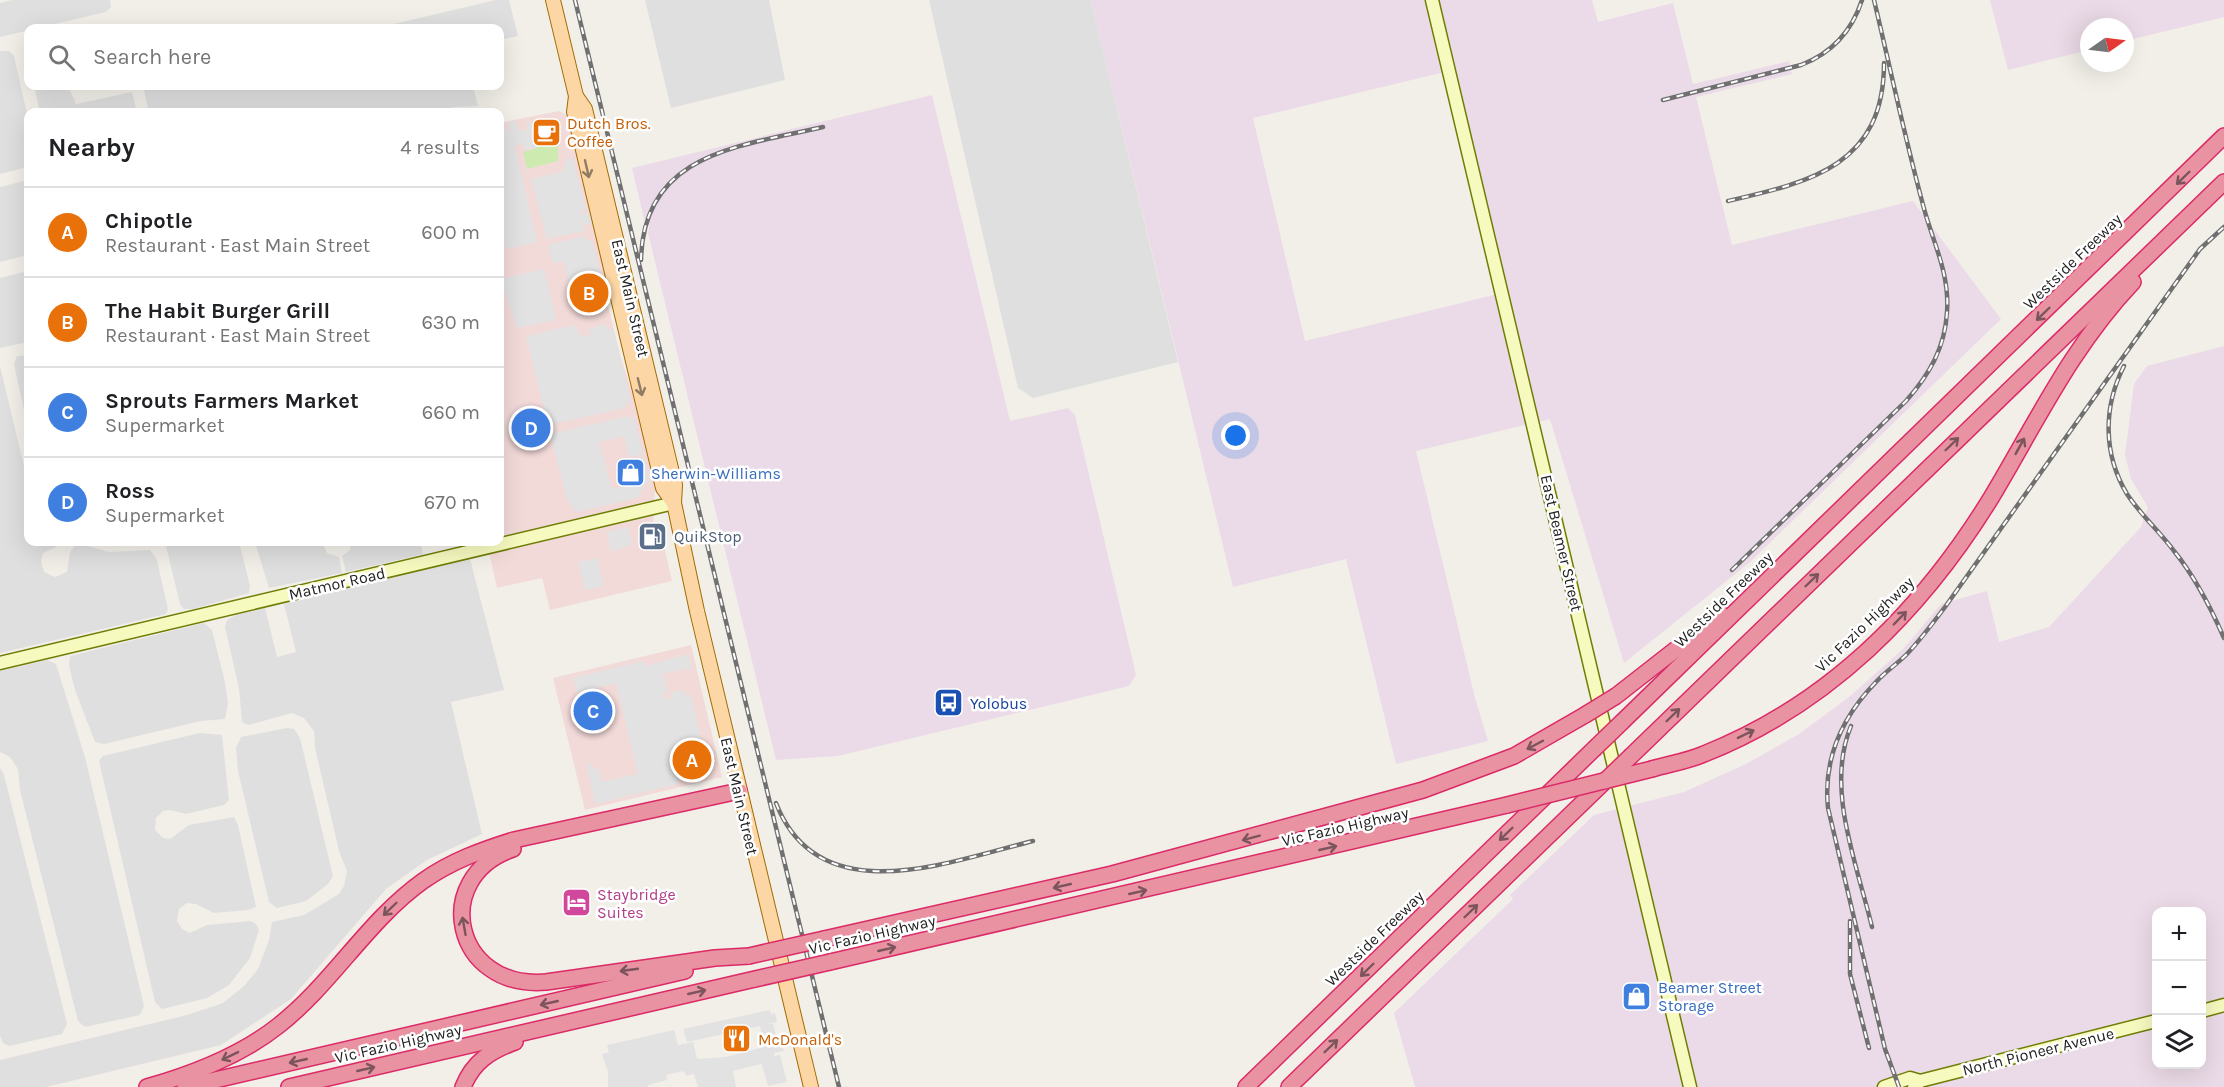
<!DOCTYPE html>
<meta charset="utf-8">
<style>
body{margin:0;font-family:Karla,sans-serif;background:#f2f2f2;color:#202124}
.controls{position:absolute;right:18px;bottom:18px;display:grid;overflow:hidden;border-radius:12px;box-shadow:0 6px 24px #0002}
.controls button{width:54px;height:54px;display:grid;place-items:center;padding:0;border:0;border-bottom:2px solid #e0e0e0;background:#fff;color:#202124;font:30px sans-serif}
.compass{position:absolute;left:2080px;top:18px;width:54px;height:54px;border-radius:50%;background:#fff;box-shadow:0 6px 24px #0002;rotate:76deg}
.you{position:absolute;left:1236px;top:436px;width:21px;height:21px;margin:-15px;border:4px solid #fff;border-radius:50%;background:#1a73e8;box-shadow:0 0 0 9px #1a73e833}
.badge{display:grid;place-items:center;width:39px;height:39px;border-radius:50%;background:#1a73e8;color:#fff;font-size:20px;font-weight:700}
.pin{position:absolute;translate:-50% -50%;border:3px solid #fff;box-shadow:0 2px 6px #0006}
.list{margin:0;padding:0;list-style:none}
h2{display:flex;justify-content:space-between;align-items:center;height:78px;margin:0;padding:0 24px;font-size:26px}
h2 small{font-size:20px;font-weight:400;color:#757577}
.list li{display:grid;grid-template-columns:39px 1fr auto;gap:18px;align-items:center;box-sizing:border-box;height:90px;padding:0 24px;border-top:2px solid #e0e0e0}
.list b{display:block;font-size:22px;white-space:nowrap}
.list p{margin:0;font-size:20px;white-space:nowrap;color:#757577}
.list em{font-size:20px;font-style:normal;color:#757577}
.icon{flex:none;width:33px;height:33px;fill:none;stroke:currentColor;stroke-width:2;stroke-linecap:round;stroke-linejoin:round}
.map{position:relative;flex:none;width:2224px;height:1087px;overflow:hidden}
.search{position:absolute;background:#fff;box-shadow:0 6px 24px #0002;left:24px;top:24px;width:480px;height:66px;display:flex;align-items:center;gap:15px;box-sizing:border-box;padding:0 21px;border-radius:12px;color:#757577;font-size:22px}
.panel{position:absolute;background:#fff;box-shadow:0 6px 24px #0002;left:24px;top:108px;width:480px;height:438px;border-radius:12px}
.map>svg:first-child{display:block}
.residential{fill:#e0dfdf}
.commercial{fill:#f2dad9}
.industrial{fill:#ebdbe8;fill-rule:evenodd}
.grass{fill:#cdebb0}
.parking{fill:#e2e2e2}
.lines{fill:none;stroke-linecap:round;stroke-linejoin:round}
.secondary-casing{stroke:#707d05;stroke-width:15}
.primary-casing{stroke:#a06b00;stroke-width:16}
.highway-casing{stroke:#dc2a67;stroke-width:18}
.secondary{stroke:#f7fabf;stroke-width:12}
.primary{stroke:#fcd6a4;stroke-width:14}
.highway{stroke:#e892a2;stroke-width:15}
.rail-casing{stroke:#707070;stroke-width:4.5}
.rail{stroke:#fff;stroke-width:2;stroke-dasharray:7;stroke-linecap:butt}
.highway-bridge-casing{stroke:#dc2a67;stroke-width:18;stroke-linecap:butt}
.highway-bridge{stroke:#e892a2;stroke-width:15}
.oneway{stroke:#8f7c63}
.oneway2{stroke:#7b545c}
.labels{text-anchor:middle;stroke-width:5;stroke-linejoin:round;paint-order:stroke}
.food-label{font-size:16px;fill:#c56008;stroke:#fff;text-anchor:start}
.street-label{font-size:16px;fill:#222;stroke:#fff}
.shop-label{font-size:16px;fill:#366cbe;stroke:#fff;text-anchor:start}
.service-label{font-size:16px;fill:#4e5e75;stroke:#fff;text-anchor:start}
.transit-label{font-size:16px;fill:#164399;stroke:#fff;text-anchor:start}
.hotel-label{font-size:16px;fill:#b23c85;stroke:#fff;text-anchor:start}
</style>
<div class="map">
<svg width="2224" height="1087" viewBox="0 0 2224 1087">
<rect width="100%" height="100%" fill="#f2efe9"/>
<g class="residential">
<polygon points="12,0 110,0 111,7 106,12 0,37 0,3"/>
<polygon points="496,0 509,0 518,36 500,40 500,28 377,28"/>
<polygon points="645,0 769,0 785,80 671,108"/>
<polygon points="929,0 1091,0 1178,362 1033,398 1018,388"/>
<polygon points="0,51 9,51 14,56 28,118 28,167 0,174"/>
<polygon points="34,86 68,86 76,104 132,92 137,112 40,112"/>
<polygon points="143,86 473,86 478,106 455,107 427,112 149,112"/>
<polygon points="28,180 28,255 0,262 0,187"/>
<polygon points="28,271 28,342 0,348 0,278"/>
<polygon points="28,355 28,429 14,364 17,356"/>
<polygon points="0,366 28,483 28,542 61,542 56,547 43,553 41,562 44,572 55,577 67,572 70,552 77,543 109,552 150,550 157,560 168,609 166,614 0,653"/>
<polygon points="165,542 239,542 250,586 249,593 193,609 184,609 180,604"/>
<polygon points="255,542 322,542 327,553 339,557 342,573 269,588"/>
<polygon points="351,542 420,542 423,554 346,572 342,556 350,550"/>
<polygon points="470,559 504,690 451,702 482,834 427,860 386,889 291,999 221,1045 46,1087 0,1087 0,1060 187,1015 223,1003 244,986 258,969 269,940 272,922 304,915 339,894 344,886 347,871 339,851 315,748 314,731 304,718 292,713 249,725 242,722 239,688 225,627 227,620 236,615 265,608 277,657 296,652 284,604"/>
<polygon points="204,623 212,630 225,682 228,704 225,719 201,721 104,744 95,742 75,690 69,665 70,656"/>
<polygon points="47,660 56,664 85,757 144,1006 140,1015 85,1027 78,1021 20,790 18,769 10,757 0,752 0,671"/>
<polygon points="287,728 294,729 300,738 333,876 328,884 306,901 277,908 269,902 238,771 236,748 241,737"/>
<polygon points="200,733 222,735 229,800 224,805 186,814 170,810 163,811 156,818 155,830 163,838 170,839 189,825 234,817 238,825 256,907 248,910 214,913 196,904 187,903 179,909 177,921 182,929 190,933 207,925 251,921 256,924 259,930 250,958 229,985 207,998 162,1009 155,1002 99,761 103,756"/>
<polygon points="0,768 4,775 67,1024 62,1034 9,1046 3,1043 0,1036"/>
</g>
<g class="commercial">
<polygon points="559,111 565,114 568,121 610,296 607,301 620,355 632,392 655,488 653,524 660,528 672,581 550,610 542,578 497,588 490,556 474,542 500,542 500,123"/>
<polygon points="691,645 722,777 585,810 553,678"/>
</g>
<g class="industrial">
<path d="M1091 0H1592L1598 22 1673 3 1693 84 1789 61 1792 74 1696 97 1732 245 1913 201 2001 319 1749 563 1624 663 1550 419 1416 451 1475 698 1488 741 1396 764 1346 559 1233 587ZM1449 71 1502 293 1305 341 1253 118Z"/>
<polygon points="1990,0 2224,0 2224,17 2125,41 2125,27 2089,27 2089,50 2008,70"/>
<polygon points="932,95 1010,421 1068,408 1075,415 1136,675 1129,686 838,756 776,760 648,233 650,222 644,219 632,168"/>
<path d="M2224 346V1087H1415L1394 1013 1513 899 1510 895 1594 815 1684 792 1746 764 1799 734 1849 697 1904 648 1941 604 1987 591 1999 642 2049 627 2141 527 2148 507 2131 479 2125 455 2134 384 2147 366ZM2156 912H2202V1064H2156Z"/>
</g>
<polygon class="grass" points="552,137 558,140 558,161 527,169 523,152 537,148 536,141"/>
<g class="parking">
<polygon points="536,120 541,139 535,140 537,147 525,150 523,143 515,146 537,242 507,249 500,228 500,129 506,127 510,132 509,122 516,121 519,131 528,130 527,123"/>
<polygon points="573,158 586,211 581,212 581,215 591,213 593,222 583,225 584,231 547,239 531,179 564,171 566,159"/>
<polygon points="585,236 586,241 592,240 600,273 593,275 596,285 571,291 564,261 553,263 548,245"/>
<polygon points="544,269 556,320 517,328 501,279"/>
<polygon points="606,324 607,330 613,329 631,402 625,404 626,408 548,425 526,336 574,325 582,337 591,335 589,329"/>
<polygon points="628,416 628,418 634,417 643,454 629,457 624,436 599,442 612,489 635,483 630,459 644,457 650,483 644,484 645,489 639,491 640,496 632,499 576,512 567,500 550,434"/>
<polygon points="628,527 632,545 611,551 607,532"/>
<polygon points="597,558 604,586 585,590 578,562"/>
<polygon points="689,654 692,670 687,668 658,675 664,676 668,692 663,693 665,699 671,699 670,693 684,690 685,696 690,695 701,738 680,742 688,775 677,779 678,784 595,804 587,765 592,763 593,769 598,768 602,782 638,774 616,683 577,693 573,678 644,661 646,666"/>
<polygon points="770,1010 771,1014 775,1013 777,1022 768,1024 773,1024 777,1039 771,1040 772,1043 781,1041 784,1051 774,1053 774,1056 780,1055 787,1082 768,1086 761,1062 761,1064 733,1071 736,1087 698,1087 694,1074 686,1076 684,1071 666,1075 667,1080 648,1085 648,1087 608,1087 608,1072 602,1054 609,1052 607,1045 674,1030 678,1045 693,1042 697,1059 726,1057 764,1047 760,1026 687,1042 683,1029"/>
</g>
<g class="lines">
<defs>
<g id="secondary">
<polyline points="1432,0 1690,1087"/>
<polyline points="0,663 674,503"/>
<polyline points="2202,1011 2224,1005"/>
<polyline points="1884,1087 1910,1078 1920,1081"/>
<polyline points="1914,1087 1920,1081 2156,1021"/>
</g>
<g id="primary">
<polyline points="553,0 576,96 585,109 675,485 674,503 697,611 811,1087"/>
<polyline points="576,96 574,112 663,488 674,503"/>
</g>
<g id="highway">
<polyline points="1616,696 1721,614"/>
<polyline points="1622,722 2224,136"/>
<polyline points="1631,756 2224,182"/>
<path d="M1652 769C1669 764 1688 761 1704 754 1828 705 1922 610 1991 498 2036 423 2072 346 2133 282"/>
<path d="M513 849C430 877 453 990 546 982L715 958 749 956"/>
<polyline points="824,939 1112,874 1423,790 1514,756 1585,715"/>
<polyline points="830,962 1507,805"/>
<path d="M147 1087C193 1074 240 1056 278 1026 332 984 367 921 423 881 451 861 482 850 514 840L739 791"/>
<polyline points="185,1087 685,971"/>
<polyline points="289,1087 755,979"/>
<path d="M463 1087C473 1062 490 1051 515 1042"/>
<polyline points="1246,1087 1594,749"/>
<polyline points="1289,1087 1603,783"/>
</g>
</defs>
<use href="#secondary" class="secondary-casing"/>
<use href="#primary" class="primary-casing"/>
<use href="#highway" class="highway-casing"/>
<use href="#secondary" class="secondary"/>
<use href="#primary" class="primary"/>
<use href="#highway" class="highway"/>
<defs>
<g id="rail">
<polyline points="575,0 839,1087"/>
<path d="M1663 100 1801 65C1832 53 1852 31 1862 0"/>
<path d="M1728 201C1810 182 1884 166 1884 63"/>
<path d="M641 260C643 152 742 146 823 127"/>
<path d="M2124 366C2103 407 2103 454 2127 494 2140 514 2159 531 2174 551 2195 577 2211 608 2224 638"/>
<path d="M1732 570 1906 401C1929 375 1945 348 1947 312 1950 271 1931 239 1922 201 1904 134 1890 67 1874 0"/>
<path d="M1851 726C1825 788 1857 864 1872 927"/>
<path d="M776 803C819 914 951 861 1033 841"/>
<polyline points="1850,921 1850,974 1869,1048"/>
<path d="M1899 1087 1885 1049 1828 808C1823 759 1842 717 1876 682 1885 672 1897 664 1907 654 1921 639 1933 623 1945 607L2200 249 2224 227"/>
</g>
</defs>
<use href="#rail" class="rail-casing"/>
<use href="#rail" class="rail"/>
<defs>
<g id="highway-bridge">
<polyline points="1585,715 1616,696"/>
<polyline points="1594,749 1622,722"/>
<polyline points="1605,781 1631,756"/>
<polyline points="1507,805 1652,769"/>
<polyline points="749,956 824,939"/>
<polyline points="755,979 830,962"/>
</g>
</defs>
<use href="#highway-bridge" class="highway-bridge-casing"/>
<use href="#highway-bridge" class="highway-bridge"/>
</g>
<defs><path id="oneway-shaft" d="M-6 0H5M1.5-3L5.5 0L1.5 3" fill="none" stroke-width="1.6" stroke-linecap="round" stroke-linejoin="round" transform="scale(1.5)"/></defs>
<g class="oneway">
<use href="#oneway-shaft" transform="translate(587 169) rotate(77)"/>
<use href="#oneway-shaft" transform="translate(640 387) rotate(76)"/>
</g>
<g class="oneway2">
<use href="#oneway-shaft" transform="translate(2183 178) rotate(136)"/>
<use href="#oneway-shaft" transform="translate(2043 314) rotate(136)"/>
<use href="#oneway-shaft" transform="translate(1952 444) rotate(-44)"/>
<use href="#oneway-shaft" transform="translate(2020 446) rotate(-61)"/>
<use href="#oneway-shaft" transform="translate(1812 580) rotate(-44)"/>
<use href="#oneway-shaft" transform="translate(1900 618) rotate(-46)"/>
<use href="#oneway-shaft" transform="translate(1673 715) rotate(-44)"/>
<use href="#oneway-shaft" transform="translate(1746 734) rotate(-26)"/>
<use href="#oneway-shaft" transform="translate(1535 745) rotate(152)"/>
<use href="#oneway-shaft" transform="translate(1506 834) rotate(136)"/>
<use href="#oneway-shaft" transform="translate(1251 838) rotate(165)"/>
<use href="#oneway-shaft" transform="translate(1328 848) rotate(-13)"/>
<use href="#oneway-shaft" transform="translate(1062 886) rotate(167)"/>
<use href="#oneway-shaft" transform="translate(1138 892) rotate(-13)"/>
<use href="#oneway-shaft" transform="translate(390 909) rotate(136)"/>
<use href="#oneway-shaft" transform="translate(1471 911) rotate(-44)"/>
<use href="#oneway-shaft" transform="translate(464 926) rotate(-100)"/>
<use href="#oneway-shaft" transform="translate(887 949) rotate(-13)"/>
<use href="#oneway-shaft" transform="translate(629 970) rotate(172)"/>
<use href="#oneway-shaft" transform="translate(1367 970) rotate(136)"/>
<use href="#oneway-shaft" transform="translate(697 992) rotate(-13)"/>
<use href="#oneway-shaft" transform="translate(549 1003) rotate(167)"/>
<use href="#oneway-shaft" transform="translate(1331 1046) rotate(-44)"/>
<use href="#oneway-shaft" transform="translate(230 1056) rotate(154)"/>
<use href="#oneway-shaft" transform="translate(298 1061) rotate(167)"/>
<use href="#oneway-shaft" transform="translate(366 1069) rotate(-13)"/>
</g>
<defs>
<symbol id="cafe-square" viewBox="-11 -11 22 22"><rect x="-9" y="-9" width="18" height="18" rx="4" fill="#e8710a" stroke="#fff"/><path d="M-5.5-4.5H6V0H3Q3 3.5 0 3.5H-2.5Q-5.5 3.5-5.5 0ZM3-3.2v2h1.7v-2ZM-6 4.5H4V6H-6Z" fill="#fff"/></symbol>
<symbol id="shop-square" viewBox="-11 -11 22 22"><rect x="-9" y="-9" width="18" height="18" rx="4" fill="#3f7fe0" stroke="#fff"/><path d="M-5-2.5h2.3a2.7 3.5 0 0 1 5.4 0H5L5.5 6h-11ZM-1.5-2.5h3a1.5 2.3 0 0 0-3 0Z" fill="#fff"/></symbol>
<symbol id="fuel-square" viewBox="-11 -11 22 22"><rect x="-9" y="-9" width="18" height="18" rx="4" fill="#5c6f8a" stroke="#fff"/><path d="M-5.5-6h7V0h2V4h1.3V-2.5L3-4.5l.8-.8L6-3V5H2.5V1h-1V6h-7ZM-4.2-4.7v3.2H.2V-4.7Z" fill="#fff"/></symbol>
<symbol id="bus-square" viewBox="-11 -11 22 22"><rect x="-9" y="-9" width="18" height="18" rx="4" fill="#1a4fb4" stroke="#fff"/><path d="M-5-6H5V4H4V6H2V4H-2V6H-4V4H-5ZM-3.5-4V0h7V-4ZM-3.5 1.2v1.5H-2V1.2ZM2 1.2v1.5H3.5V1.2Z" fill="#fff"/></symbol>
<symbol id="hotel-square" viewBox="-11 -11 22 22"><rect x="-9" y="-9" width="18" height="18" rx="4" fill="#d1479c" stroke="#fff"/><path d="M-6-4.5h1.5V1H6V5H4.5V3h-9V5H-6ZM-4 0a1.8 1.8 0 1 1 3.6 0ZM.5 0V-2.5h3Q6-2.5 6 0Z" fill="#fff"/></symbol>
<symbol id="restaurant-square" viewBox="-11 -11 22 22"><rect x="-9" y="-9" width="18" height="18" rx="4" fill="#e8710a" stroke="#fff"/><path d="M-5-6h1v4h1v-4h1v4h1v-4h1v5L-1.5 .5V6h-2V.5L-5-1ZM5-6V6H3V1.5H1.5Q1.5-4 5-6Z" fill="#fff"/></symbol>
</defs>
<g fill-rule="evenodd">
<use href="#cafe-square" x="530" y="116" width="33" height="33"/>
<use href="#shop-square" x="614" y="456" width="33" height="33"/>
<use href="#fuel-square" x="636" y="520" width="33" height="33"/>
<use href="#bus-square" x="932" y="686" width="33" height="33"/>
<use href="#hotel-square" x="560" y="886" width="33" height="33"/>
<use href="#shop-square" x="1620" y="980" width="33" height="33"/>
<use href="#restaurant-square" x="720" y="1022" width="33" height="33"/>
</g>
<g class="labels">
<g class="food-label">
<text x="567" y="129">Dutch Bros.<tspan x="567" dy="18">Coffee</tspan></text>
<text x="758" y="1045">McDonald's</text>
</g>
<g class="street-label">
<text transform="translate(2072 261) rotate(-44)" y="6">Westside Freeway</text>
<text transform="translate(631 298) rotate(77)" y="6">East Main Street</text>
<text transform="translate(1562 543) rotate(77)" y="6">East Beamer Street</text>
<text transform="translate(337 583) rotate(-13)" y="6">Matmor Road</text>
<text transform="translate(1723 599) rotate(-44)" y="6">Westside Freeway</text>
<text transform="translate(1864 624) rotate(-44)" y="6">Vic Fazio Highway</text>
<text transform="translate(740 796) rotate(77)" y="6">East Main Street</text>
<text transform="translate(1345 826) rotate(-13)" y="6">Vic Fazio Highway</text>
<text transform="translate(872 934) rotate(-13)" y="6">Vic Fazio Highway</text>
<text transform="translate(1374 938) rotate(-44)" y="6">Westside Freeway</text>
<text transform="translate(398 1043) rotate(-13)" y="6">Vic Fazio Highway</text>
<text transform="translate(2038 1051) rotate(-14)" y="6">North Pioneer Avenue</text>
</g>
<g class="shop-label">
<text x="651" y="479">Sherwin-Williams</text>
<text x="1658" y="993">Beamer Street<tspan x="1658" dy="18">Storage</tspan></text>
</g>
<g class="service-label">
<text x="674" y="542">QuikStop</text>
</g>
<g class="transit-label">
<text x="970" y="709">Yolobus</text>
</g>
<g class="hotel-label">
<text x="597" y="900">Staybridge<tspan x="597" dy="18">Suites</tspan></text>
</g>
</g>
</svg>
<div class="controls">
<button>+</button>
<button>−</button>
<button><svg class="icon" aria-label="layers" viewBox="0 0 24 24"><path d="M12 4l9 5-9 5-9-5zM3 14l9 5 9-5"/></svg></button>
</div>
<svg class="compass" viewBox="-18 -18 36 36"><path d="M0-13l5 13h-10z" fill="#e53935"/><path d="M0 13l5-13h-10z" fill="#757577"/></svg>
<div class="you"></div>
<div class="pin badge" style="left:692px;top:760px;background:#e8710a">A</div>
<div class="pin badge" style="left:589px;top:293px;background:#e8710a">B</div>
<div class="pin badge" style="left:593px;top:711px;background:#3f7fe0">C</div>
<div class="pin badge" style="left:531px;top:428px;background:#3f7fe0">D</div>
<div class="search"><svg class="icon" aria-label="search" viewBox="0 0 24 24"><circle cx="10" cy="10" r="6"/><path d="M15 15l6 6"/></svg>Search here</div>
<section class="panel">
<h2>Nearby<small>4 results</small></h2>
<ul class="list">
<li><span class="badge" style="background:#e8710a">A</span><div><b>Chipotle</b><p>Restaurant · East Main Street</p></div><em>600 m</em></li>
<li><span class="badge" style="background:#e8710a">B</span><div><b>The Habit Burger Grill</b><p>Restaurant · East Main Street</p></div><em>630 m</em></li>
<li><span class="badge" style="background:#3f7fe0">C</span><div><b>Sprouts Farmers Market</b><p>Supermarket</p></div><em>660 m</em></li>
<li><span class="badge" style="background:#3f7fe0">D</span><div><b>Ross</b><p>Supermarket</p></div><em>670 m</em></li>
</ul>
</section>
</div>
